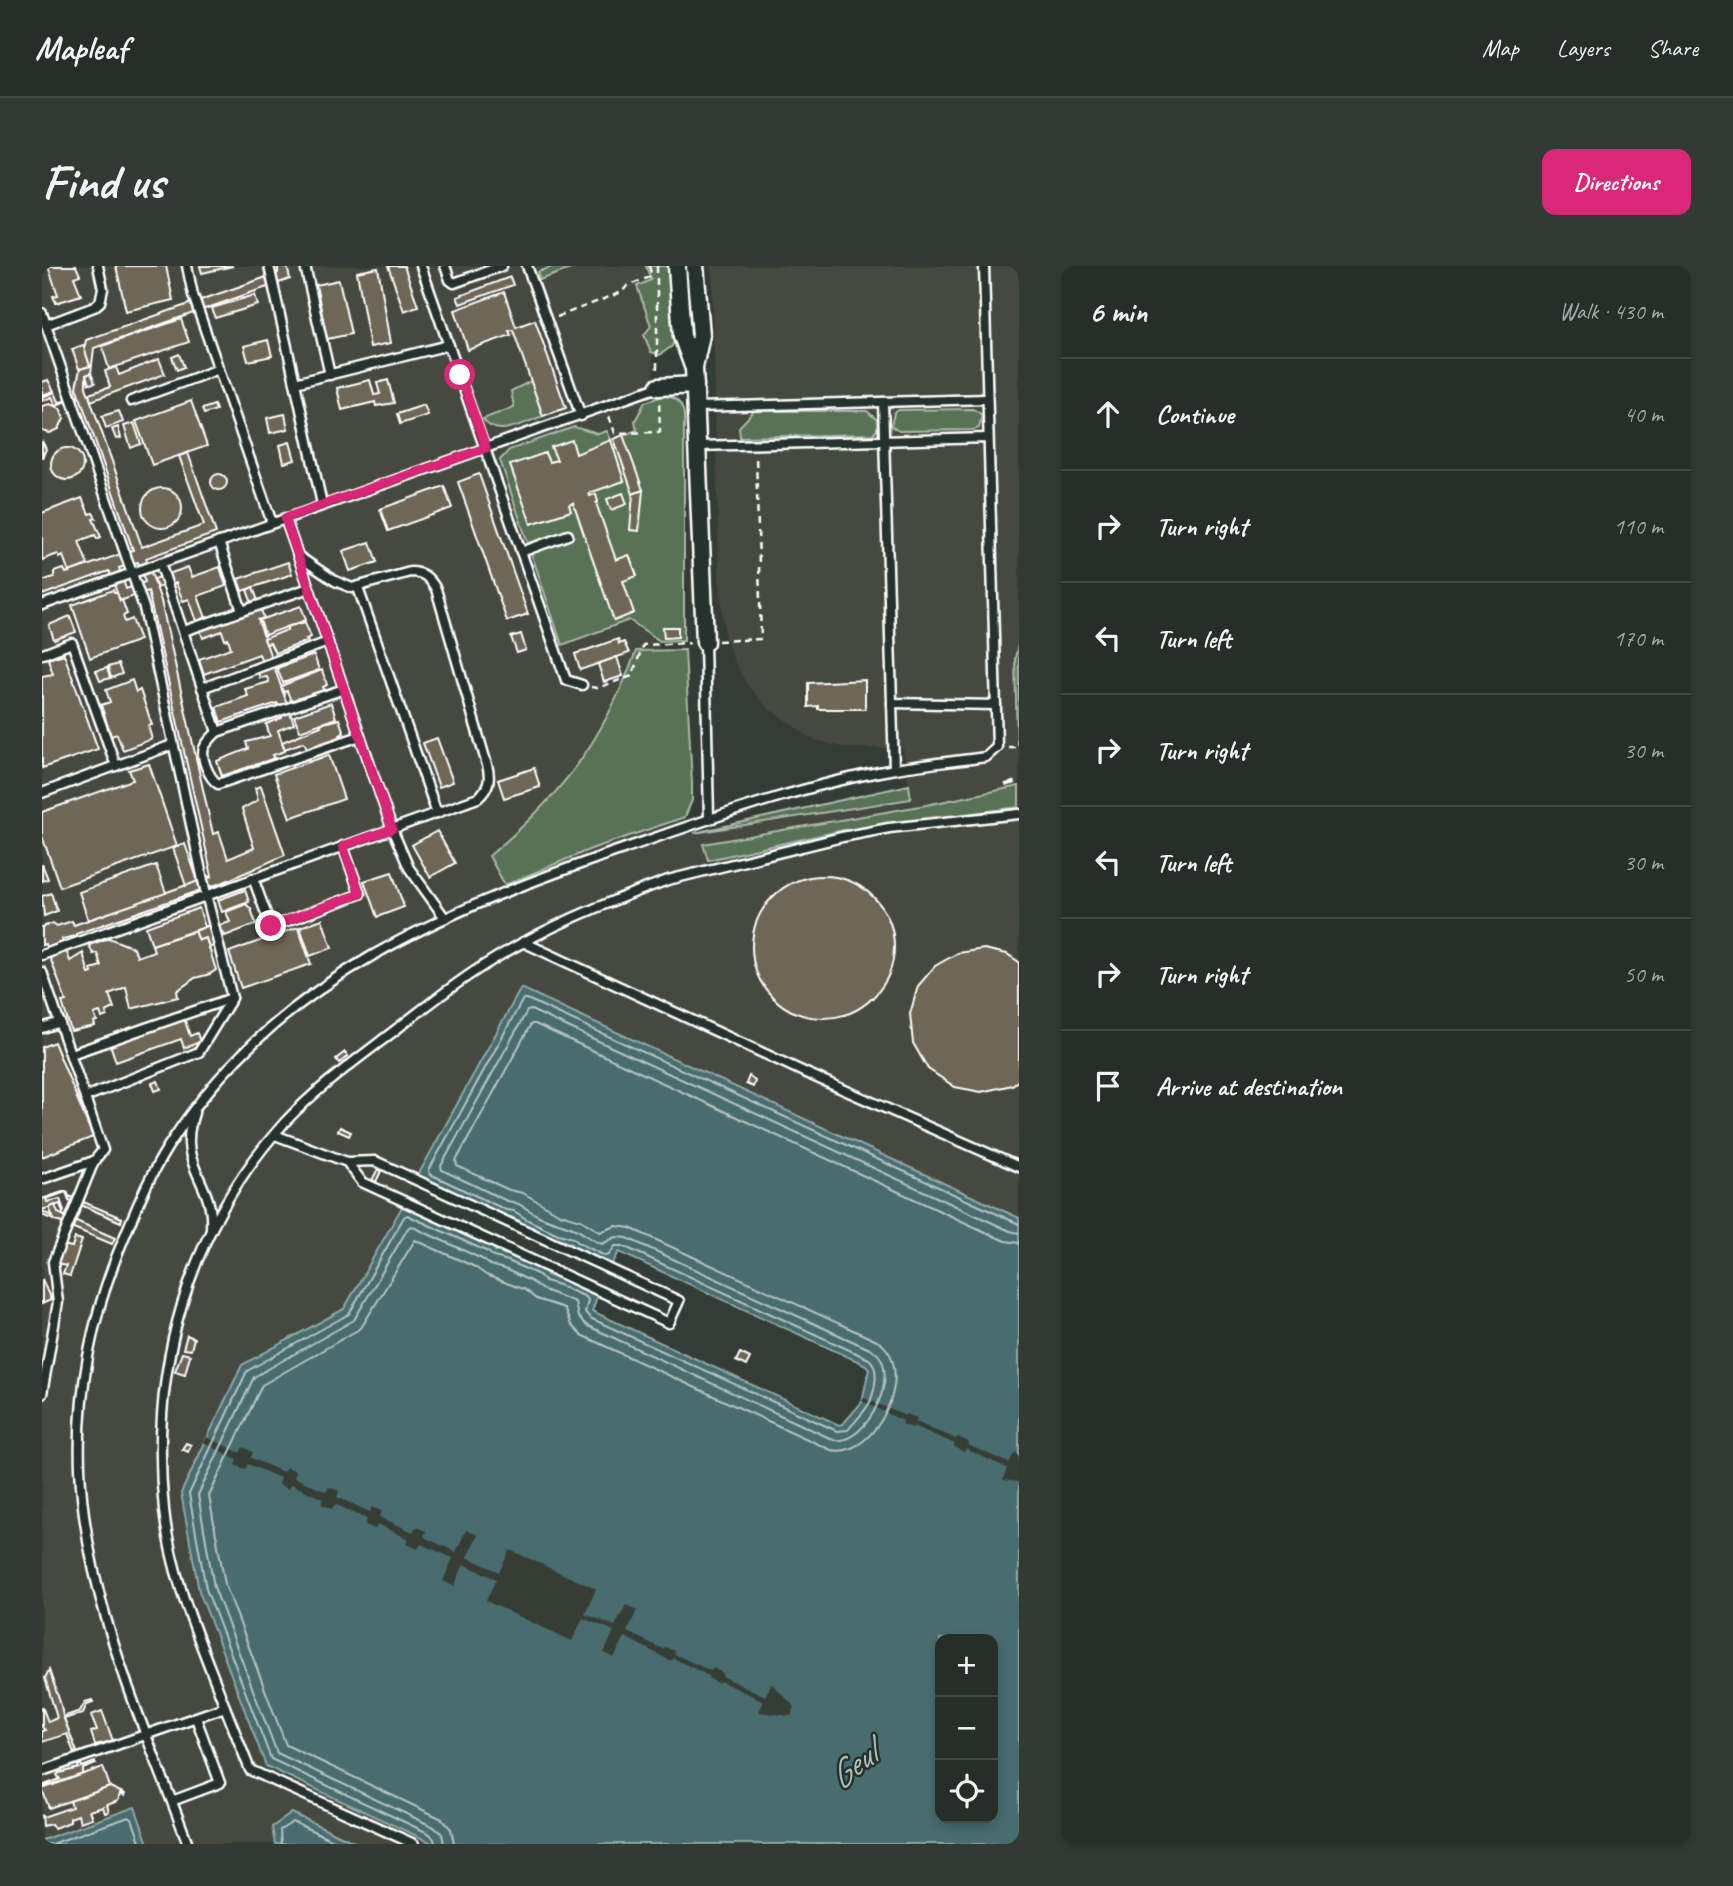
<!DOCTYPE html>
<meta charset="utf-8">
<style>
body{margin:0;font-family:Caveat,sans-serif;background:#333a34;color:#f1f3f6}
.controls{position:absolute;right:21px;bottom:21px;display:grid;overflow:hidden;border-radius:14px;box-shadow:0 4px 10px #0003}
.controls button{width:63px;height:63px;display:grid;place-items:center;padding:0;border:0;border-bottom:2px solid #434a45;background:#272e28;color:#f1f3f6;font:35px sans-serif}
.stop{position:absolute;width:21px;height:21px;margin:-16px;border:5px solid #db2777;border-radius:50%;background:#fff}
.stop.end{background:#db2777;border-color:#fff;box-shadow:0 2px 7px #0008}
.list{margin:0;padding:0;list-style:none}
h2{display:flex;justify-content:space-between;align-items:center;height:91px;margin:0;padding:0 28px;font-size:30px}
h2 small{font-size:23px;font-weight:400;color:#a4a8a8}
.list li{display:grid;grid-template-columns:46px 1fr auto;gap:21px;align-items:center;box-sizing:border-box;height:112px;padding:0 28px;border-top:2px solid #434a45}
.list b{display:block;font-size:26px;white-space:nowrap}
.list em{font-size:23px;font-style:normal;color:#a4a8a8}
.icon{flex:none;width:38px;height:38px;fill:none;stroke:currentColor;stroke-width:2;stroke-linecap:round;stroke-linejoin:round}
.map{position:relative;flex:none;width:977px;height:1578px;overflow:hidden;border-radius:14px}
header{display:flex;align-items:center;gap:42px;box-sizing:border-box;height:98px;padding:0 35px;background:#272e28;border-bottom:2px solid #434a45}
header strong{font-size:33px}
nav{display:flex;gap:38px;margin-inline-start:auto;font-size:24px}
.intro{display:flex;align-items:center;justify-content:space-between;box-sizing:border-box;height:168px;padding:0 42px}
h1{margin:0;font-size:49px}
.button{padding:18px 32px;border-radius:14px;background:#db2777;color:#fff;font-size:24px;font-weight:700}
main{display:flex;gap:42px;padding:0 42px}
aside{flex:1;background:#272e28;border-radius:14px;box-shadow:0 4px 10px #0003}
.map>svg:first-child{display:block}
.built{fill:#45493f}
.green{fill:#597257;stroke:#acb8ab;stroke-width:2}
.water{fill:#486c6e;stroke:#91a7a8;stroke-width:2;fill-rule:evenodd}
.pier{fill:#343d35}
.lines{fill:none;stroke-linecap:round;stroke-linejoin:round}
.shore{stroke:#b6c4c5;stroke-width:2}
.building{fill:#6e6656;stroke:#fff;stroke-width:2;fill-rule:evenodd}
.lane-casing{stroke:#fff;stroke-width:13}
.street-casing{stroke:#fff;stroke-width:21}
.path{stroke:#fff;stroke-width:2.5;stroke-dasharray:7 5;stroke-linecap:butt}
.lane{stroke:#26332d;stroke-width:8}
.street{stroke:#26332d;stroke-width:16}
.rail{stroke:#fff;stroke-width:3.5;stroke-dasharray:10 5;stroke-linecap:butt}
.route{stroke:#db2777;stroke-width:9}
.labels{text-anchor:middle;stroke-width:5;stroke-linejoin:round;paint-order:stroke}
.water-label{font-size:37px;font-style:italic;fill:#adbdbe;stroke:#26332d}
</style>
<header>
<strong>Mapleaf</strong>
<nav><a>Map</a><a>Layers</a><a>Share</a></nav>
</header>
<div class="intro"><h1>Find us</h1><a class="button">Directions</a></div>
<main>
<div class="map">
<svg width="977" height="1578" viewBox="0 0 977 1578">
<rect width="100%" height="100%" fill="#343d35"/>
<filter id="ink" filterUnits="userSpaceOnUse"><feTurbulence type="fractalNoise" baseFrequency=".0143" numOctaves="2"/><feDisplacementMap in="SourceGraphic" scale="14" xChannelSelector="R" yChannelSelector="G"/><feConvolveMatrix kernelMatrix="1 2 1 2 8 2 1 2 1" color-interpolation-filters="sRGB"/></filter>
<g filter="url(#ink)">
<polygon class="built" points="0,0 613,0 611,92 622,356 615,390 601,430 455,602 457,606 548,580 563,578 643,551 651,568 869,533 861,482 803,482 770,473 727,443 706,420 692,395 683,371 677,303 670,0 977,0 977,952 479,722 302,1043 200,1099 140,1227 224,1500 392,1578 106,1578 93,1541 0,1574"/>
<g class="green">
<polygon points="513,0 537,0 498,14 496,6"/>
<polygon points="604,0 628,0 634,70 630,80 618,89 609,86 602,69 609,60 595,20 609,14"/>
<path d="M489 115 501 150C483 156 454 174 441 153L472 141 469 125Z"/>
<path d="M621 130C633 130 640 137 642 149V374L618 375 587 354 520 379 458 194 467 184 532 161 556 168 565 165 569 174 595 164 593 155 603 136Z"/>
<polygon points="931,143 940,149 937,162 931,164 857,165 849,160 852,147 857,144"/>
<polygon points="712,145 825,145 835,154 835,164 831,168 698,171 697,161"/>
<polygon points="977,375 977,478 975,478 973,392"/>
<path d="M643 384 650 517V534L643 551 549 583 463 619 447 590C520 529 561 475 594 385Z"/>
<polygon points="867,519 869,533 652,567"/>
<polygon points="977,520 977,541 802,564 666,594 661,578 884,539"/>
</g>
<g class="water">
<path d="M479 722 977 952V1578H392L224 1500 157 1325 139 1227 200 1099 302 1043 361 939 454 982 453 985 463 989 464 986 505 1005V1009L513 1012 515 1010 556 1028 550 1045 797 1159 801 1158 820 1136 827 1103 824 1099 577 986 569 1000 529 982V978L520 974 518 977 477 958 478 955 469 951 467 953 375 911ZM898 1373H951V1552H898Z"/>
<polygon points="93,1541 106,1578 0,1578 0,1574"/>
<polygon points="250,1547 316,1578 233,1578 230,1561"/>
</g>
<g class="pier">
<polygon points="822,1132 863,1150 865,1148 875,1152 874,1155 914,1173 916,1171 927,1176 926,1179 967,1197 973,1186 977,1190 977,1216 961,1214 965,1202 924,1183 922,1186 912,1181 913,1178 872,1160 870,1162 860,1158 861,1155 820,1135"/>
<polygon points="165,1171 198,1187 201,1181 211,1186 209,1192 241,1206 244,1201 254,1205 252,1211 284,1226 287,1221 297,1225 295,1231 328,1246 330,1241 340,1245 338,1251 371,1266 374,1261 384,1265 382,1271 414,1286 424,1264 436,1269 425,1291 457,1306 468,1284 554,1323 543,1348 573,1360 584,1339 595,1344 585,1366 621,1383 623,1381 633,1385 632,1388 669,1405 671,1402 681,1407 680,1410 723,1430 730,1418 753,1441 749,1450 717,1446 722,1435 678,1415 676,1417 666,1412 667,1410 631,1392 629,1395 583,1371 572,1392 562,1387 572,1365 541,1352 530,1375 444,1335 454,1313 422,1298 412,1320 401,1315 411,1292 379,1278 376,1283 365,1278 367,1273 336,1258 333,1263 323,1259 325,1253 293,1238 290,1243 279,1238 281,1233 249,1218 246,1223 236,1218 238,1212 206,1198 203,1203 193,1199 195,1193 162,1177"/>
</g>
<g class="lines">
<g class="shore">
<polyline points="9,1578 87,1551 90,1553 99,1578"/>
<polyline points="239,1578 238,1564 251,1556 300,1578"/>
<path d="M393 1578 392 1573 388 1568 229 1493 164 1323 147 1228 205 1105 307 1048 362 951 365 949 446 986 452 991 466 995 497 1009 503 1015 517 1019 544 1031 546 1034 543 1046 548 1052 795 1165 806 1164C813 1155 823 1146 828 1136 833 1124 838 1101 827 1093L581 980H573L567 989 563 990 537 977 531 972 516 968 486 954 472 945 464 944 388 908 387 904 481 733H485L977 958"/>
<path d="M402 1578 400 1568 392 1561 235 1487 172 1321 156 1229 212 1111 312 1054 366 962 369 960 440 993 448 999 465 1004 490 1016 499 1023 533 1036 536 1051 544 1059 792 1174C825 1180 861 1104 832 1085L585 972 574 971 560 978C549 974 541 966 531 962 519 957 507 955 495 949 484 943 478 936 465 935L400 904 399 900 485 745 489 744 968 965 977 967"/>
<path d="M412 1578 409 1563 400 1553 244 1479 183 1318 167 1230 220 1119 319 1062 373 974 433 1001 444 1009 483 1024 494 1033 522 1042 529 1059 539 1069 789 1184C835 1194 878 1100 835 1075L588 962 574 960 558 966 539 954 518 948 481 927 467 924 415 900 414 895 489 758H493L963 975 977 977"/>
</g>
</g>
<g class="building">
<polygon points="6,0 34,0 38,9 32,11 39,29 14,37 11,30 16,29"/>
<polygon points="74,0 124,0 131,34 84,45"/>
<polygon points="158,0 191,0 160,7"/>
<path d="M236 0H245L248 13 52 82 49 107 44 109V121L100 281 162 259 137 190 146 187 174 267 104 292 119 335 171 568 177 566 186 593 212 582 200 543 216 534 213 522 219 520 243 589 182 616 34 668V670L20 673 28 695 41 687 47 708 50 707 49 703 59 700 55 687 51 688 47 679 67 672 92 682 95 691 112 685 110 679 153 665 157 674 164 672 174 704 168 708 153 712 135 725 136 731 89 743 84 721 67 728 72 742 64 746 65 750 60 752 58 746 52 748 55 755 52 756 53 760 29 765 20 736 24 735 3 678 0 679V661L11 657 15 660 30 655 32 659 170 610 106 325 78 335 67 305 0 329V315L12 311V306L22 303 24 307 91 284 38 131 14 139 10 131 0 135V131L13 126 17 136 37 129 34 121 38 103 48 100 42 83 44 74 236 7ZM96 296 103 316 84 323 77 302Z"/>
<polygon points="346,0 362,0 376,40 362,45"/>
<polygon points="336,2 349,77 328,81 315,6"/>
<polygon points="468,11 471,19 418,38 415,31"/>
<polygon points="297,14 309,68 285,73 274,19"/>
<polygon points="462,26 474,61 493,54 524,142 501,150 471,64 467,65 469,69 426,84 413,44"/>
<polygon points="213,29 216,39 173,52 170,42"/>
<polygon points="139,53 147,76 67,103 60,80"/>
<polygon points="226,74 230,90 206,95 202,80"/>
<polygon points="41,79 48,100 37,103 30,83"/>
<polygon points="137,88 142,101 135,104 130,91"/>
<polygon points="117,93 123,108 49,135 47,128 68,121 63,105 74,101 77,109"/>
<polygon points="49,107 53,117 47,118 44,109"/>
<polygon points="6,114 12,125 0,129 0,116"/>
<polygon points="328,114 332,129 338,128 335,117 346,114 352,137 334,140 333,136 300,144 295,122"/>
<polygon points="149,135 165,180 110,199 94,155"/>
<polygon points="8,138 18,142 22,152 17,163 8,167 0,165 0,140"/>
<polygon points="172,139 174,144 162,148 160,143"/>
<polygon points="382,139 386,149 358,158 355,148"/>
<polygon points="77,145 81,156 64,162 60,150"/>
<polygon points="243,148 246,163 228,167 225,152"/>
<polygon points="92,157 99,178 89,182 82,160"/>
<polygon points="76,161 79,172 74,173 70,163"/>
<polygon points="581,169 601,224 591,228 572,173"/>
<polygon points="530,174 534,188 569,174 582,215 547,227 548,230 554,228 556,236 554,237 574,294 587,289 595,310 581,315 592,347 572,355 531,237 527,239 529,245 489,258 468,199 503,187 507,196 515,194 509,181"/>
<polygon points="0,175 4,183 0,192"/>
<polygon points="248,176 253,194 242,197 238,179"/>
<circle cx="25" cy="198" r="16"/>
<polygon points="437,208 486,348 465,355 416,216"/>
<circle cx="177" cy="216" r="8"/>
<polygon points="402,220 410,242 346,265 338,243"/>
<circle cx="120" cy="242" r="20"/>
<polygon points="601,224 597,265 588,264 591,228"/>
<polygon points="581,227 585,238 569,244 565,233"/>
<polygon points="40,232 47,248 51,247 54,252 51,253 59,271 55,273 53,269 37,275 46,299 27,306 21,290 18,292 16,288 0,294 0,247"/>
<polygon points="328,276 335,296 308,305 301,285"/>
<polygon points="246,296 250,308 200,325 196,313"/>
<polygon points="146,301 150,311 178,301 184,320 156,330 167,360 212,343 205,324 211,321 222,352 216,354 252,458 236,464 243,485 231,489 233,492 180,510 175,495 206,483 204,476 228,470 224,458 240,452 235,437 179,456 174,441 206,430 203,423 227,416 225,411 218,412 213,398 220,395 217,388 162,408 157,393 189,382 186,373 183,374 180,365 161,372 147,333 141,335 134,317 121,322 120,320 115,322 112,313"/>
<polygon points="71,324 72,327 75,327 78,335 80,334 85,348 81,350 83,356 90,353 98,374 48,392 30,339"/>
<polygon points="259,340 264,354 223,369 218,354"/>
<polygon points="28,350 34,366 12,374 7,359"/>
<polygon points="263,356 269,371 264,373 266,375 233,387 228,377 224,378 222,373 245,364 245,361"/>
<polygon points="621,361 636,361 636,371 622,372"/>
<polygon points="479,368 484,384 475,387 469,371"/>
<polygon points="576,373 577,378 582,376 587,387 538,404 533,388"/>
<polygon points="22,388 56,483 0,502 0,410 11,408 6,393"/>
<polygon points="272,389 277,404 241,417 235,402"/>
<polygon points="575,391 581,410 562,416 556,398"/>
<polygon points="76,398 80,408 69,412 66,401"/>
<polygon points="65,402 68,412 58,415 54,405"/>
<polygon points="280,404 285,419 281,421 282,424 249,435 245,425 241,426 239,420"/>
<polygon points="90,414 94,426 98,424 110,459 106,460 110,473 81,484 75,468 69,470 59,439 68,436 64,424"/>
<polygon points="823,414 823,443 776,443 776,440 766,441 766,417"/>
<polygon points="289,437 294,452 258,465 252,450"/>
<polygon points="297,453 302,467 298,469 299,472 266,484 262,476 243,483 240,476 279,460 278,458"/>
<polygon points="395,472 411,516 397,521 381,477"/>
<polygon points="287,489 302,533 248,552 232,508"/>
<polygon points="107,498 135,580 18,621 0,570 0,546 91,514 87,504"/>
<polygon points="492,502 498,521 462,532 456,514"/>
<polygon points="395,565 413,597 388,611 370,579"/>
<polygon points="143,578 156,615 144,620 131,582"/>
<polygon points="0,598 6,613 0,615"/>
<polygon points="114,599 124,627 46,654 37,626"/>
<polygon points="350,606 362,641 335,651 322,615"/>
<circle cx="781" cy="681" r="71"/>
<polygon points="203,624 207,636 180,646 176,634"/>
<polygon points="9,627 15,645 2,650 0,630"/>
<polygon points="204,638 209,643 214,658 183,670 181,666 170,670 173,679 167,682 164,672 157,674 153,665 167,659 168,663 188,656 184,646"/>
<polygon points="157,642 163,661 110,679 104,661"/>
<polygon points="280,653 290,682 268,690 258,661"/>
<polygon points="256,661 269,698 199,722 187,686"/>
<polygon points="942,683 965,688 977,696 977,814 970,819 939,826 913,821 886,803 871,777 868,748 876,720 893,700 916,687"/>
<polygon points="142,752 148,770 155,767 158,776 142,782 139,773 74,796 68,778"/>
<polygon points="12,776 51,871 0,891 0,781"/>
<polygon points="303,786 306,790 297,797 294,793"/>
<polygon points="707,810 713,815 711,821 704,818"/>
<polygon points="116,815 119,823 113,825 110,817"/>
<polygon points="298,861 309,866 307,870 296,865"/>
<polygon points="336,903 339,905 334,916 330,914"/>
<polygon points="23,925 26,927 27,934 24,926 4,933 5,936 18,933 22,945 21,947 18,938 0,944 0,933"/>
<polygon points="27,930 80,952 79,956 27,934"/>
<polygon points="13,939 16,947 73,972 70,978 0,949 0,945 11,951 7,942"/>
<polygon points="33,972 40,974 28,1010 21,1008 24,1000 15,998 20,979 30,981"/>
<polygon points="0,1013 9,1034 0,1038"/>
<polygon points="145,1069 152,1072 149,1084 141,1083"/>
<polygon points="140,1087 148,1089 143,1108 133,1105"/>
<polygon points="698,1087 708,1092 704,1100 694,1095"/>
<polygon points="144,1177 149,1179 146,1186 140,1183"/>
<polygon points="7,1404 19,1439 21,1451 38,1445 43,1436 50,1434 51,1436 45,1438 41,1447 22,1453 35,1486 32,1487 25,1468 0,1476 0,1465 3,1464 0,1461 0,1440 6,1456 15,1452 3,1412"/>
<polygon points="60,1445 71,1475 53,1479 49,1466 55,1464 49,1449"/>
<polygon points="53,1496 54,1498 41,1503 41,1508 0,1522 0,1520 18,1513 15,1509 17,1507 37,1502 36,1500 39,1498 40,1501"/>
<polygon points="61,1501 68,1521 7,1542 0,1523"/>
<polygon points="68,1521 83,1528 82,1530 78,1528 76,1535 65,1539 67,1546 63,1547 61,1541 47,1545 50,1552 38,1556 36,1549 28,1552 28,1556 12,1562 9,1558 1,1560 0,1548 1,1551 30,1541 28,1535"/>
</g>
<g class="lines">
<defs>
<g id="lane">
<polyline points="145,0 151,29 230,257"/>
<polyline points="227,0 280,238"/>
<polyline points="263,0 288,109"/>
<polyline points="379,0 524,414 540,419"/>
<polyline points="403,0 408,14 412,17 460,0"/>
<polyline points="485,0 539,150"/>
<polyline points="0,47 102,342 164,628 190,732 157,786 43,831"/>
<polyline points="4,59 52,41 58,36 61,23 56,0"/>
<polyline points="253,117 407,79"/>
<polyline points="89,135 177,103"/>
<polyline points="841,136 852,503"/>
<polyline points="654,141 945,133"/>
<polyline points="655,180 946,172"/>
<polyline points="243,252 350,563 367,602 403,652"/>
<polyline points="177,276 200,345"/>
<polyline points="479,286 526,269"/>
<polyline points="118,297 175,466"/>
<polyline points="316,322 395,547"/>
<polyline points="0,339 616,121"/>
<polyline points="142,365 267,322"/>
<polyline points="663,376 667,552"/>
<polyline points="1,388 30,377 74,500"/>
<polyline points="160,422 286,376"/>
<path d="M302 423 175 466C171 470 166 475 163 480 157 490 167 512 176 518L318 470"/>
<polyline points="850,437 954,439"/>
<polyline points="0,527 130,479"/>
<polyline points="211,612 229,661 318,628 301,580"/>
<polyline points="481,676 764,807 977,901"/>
<path d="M0 689 436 532C447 522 449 513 445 499L394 323C387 311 381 306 368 306L310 322 293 315 256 290"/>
<polyline points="0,706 61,884 52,895 11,996 16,1036 0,1128"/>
<polyline points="0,762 18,756"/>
<polyline points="29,788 190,732"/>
<path d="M152 847C133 901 173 915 169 962"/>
<polyline points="233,869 305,896 333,895 637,1035 627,1057 320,916 305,896"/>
<polyline points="0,913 52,895"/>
<polyline points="183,1441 208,1504 372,1578"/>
<path d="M0 1505 183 1441C159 1377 129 1313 122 1244 107 1102 146 963 243 856 277 820 317 792 356 762 385 740 413 717 444 698 501 662 563 637 626 614L800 571 847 562 977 548"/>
<polyline points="130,1535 178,1517 154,1452"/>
<path d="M146 1578C101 1457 43 1334 38 1202 35 1121 52 1041 84 967 98 933 112 900 133 870 239 710 407 643 581 583 670 552 760 519 853 503 883 498 914 495 944 491L955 481 942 0"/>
</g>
<g id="street">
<polyline points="635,0 640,70 651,100"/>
<polyline points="653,0 659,69 652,101 663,376"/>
<polyline points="616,121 653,119"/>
</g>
</defs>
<use href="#lane" class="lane-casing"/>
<use href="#street" class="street-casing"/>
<g class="path">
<polyline points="615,0 615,106"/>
<polyline points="515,51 580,26 585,20 610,10 607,0"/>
<polyline points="567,150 573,167 618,166 617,134"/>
<polyline points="676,375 719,373 714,189"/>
<polyline points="549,421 555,422 590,410 601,379 648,377"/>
<polyline points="966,481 977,481"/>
</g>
<use href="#lane" class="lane"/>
<use href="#street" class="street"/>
<polyline class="rail" points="963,519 977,515"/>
</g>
</g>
<g class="lines" filter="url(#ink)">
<polyline class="route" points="229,660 318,628 301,580 350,563 243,252 444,182 418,109"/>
</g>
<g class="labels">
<g class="water-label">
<text transform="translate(810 1499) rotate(-38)" y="13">Geul</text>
</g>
</g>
</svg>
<div class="controls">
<button>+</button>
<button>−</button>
<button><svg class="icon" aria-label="locate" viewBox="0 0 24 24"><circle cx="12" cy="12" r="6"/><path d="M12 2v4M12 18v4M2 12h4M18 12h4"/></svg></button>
</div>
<div class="stop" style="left:418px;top:109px"></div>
<div class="stop end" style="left:229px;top:660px"></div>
</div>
<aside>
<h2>6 min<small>Walk · 430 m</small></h2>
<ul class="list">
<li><svg class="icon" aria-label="ahead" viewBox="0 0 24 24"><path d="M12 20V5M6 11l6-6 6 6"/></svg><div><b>Continue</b></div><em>40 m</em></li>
<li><svg class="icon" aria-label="right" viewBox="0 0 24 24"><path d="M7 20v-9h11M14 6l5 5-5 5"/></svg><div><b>Turn right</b></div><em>110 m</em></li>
<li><svg class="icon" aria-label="left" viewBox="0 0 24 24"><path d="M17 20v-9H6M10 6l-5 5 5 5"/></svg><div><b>Turn left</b></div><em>170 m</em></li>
<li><svg class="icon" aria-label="right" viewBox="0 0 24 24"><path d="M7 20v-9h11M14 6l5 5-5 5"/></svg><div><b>Turn right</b></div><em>30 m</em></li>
<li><svg class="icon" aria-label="left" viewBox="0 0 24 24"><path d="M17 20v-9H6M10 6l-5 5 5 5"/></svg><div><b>Turn left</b></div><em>30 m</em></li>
<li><svg class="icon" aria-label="right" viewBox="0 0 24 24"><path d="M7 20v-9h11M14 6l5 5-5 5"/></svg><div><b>Turn right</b></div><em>50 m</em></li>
<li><svg class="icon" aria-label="arrive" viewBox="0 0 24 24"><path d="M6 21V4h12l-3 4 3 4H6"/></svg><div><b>Arrive at destination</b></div></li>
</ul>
</aside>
</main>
